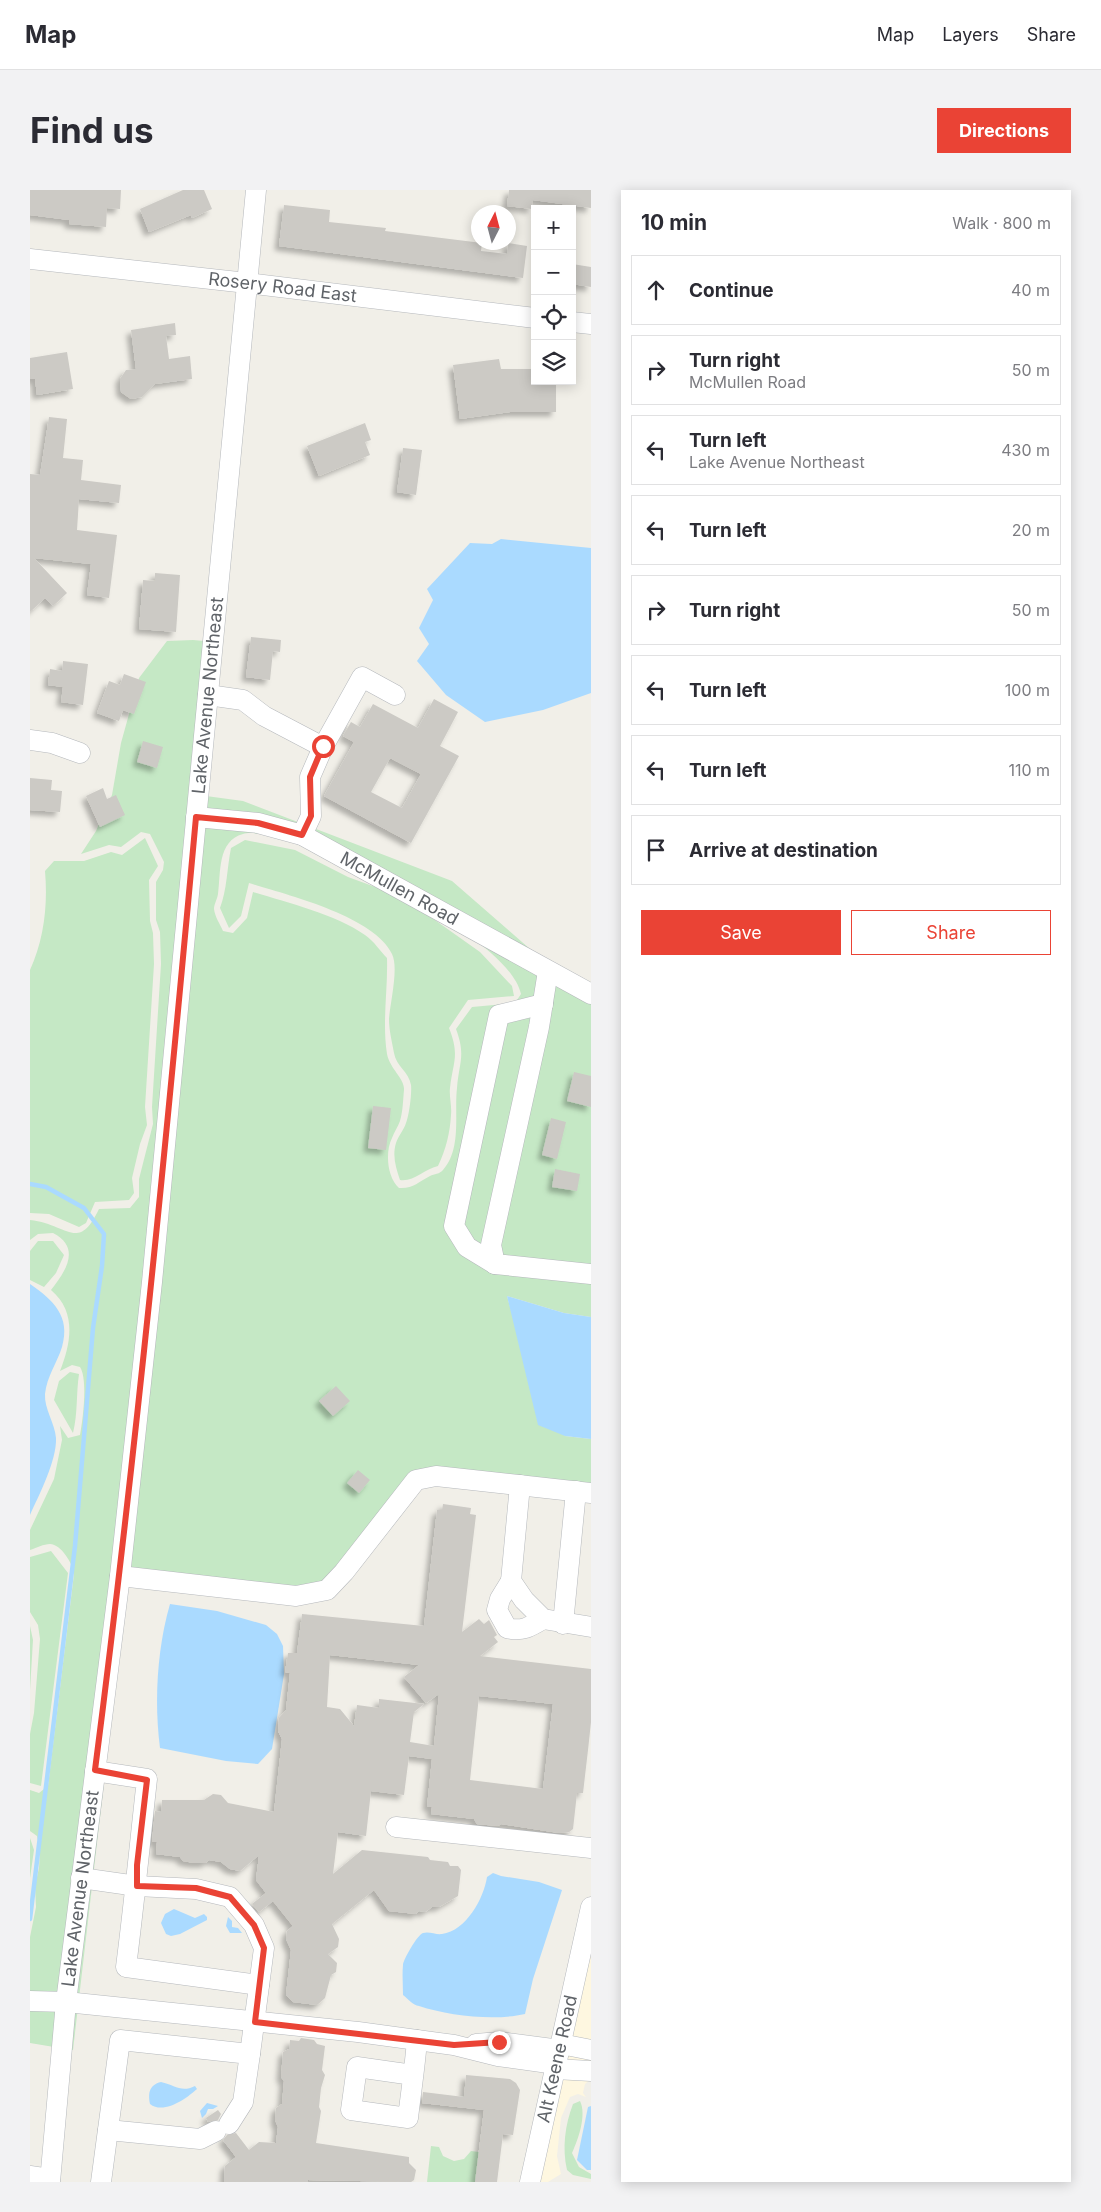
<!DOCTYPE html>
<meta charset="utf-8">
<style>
body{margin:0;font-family:Inter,sans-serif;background:#f2f2f3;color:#2b2b33}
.controls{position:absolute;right:15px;top:15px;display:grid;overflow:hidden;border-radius:0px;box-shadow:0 2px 12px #0003}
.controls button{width:45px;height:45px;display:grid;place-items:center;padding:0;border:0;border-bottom:1px solid #e1e1e2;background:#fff;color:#2b2b33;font:25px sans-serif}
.compass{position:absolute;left:441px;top:15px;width:45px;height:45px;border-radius:50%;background:#fff;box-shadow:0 2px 12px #0003;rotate:6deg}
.stop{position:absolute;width:15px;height:15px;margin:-11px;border:4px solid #ea4335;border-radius:50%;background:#fff}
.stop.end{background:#ea4335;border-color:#fff;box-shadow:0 1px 5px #0008}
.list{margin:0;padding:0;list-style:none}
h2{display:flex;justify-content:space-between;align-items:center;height:65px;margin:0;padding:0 20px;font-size:21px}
h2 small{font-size:16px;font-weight:400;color:#7c7c81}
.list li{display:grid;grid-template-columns:32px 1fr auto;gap:15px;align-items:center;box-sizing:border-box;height:70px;margin:0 10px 10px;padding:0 10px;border:1px solid #e1e1e2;border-radius:0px}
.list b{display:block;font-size:19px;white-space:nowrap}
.list p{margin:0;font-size:16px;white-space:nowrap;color:#7c7c81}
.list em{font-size:16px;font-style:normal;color:#7c7c81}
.actions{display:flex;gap:10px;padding:15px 20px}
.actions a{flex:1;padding:11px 0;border:1px solid #ea4335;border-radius:0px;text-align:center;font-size:18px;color:#ea4335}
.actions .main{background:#ea4335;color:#fff}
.icon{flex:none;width:28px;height:28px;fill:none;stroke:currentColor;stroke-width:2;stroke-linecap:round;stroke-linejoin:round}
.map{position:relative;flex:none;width:561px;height:1992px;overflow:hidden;border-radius:0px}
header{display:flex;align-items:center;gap:30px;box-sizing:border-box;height:70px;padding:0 25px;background:#fff;border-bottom:1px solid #e1e1e2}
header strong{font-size:24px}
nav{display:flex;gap:28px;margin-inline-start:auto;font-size:18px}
.intro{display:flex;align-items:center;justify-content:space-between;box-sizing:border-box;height:120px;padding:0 30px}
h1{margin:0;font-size:35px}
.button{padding:12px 22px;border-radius:0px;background:#ea4335;color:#fff;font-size:18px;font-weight:700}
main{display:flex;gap:30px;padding:0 30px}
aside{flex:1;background:#fff;border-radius:0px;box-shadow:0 2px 12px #0003}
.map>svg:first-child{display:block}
.commercial{fill:#fef7e0}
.green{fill:#c5e8c5}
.water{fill:#aadaff}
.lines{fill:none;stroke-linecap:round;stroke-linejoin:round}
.stream{stroke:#aadaff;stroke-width:4.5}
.building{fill:#cccac5;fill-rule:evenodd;filter:url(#shadow)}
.minor-casing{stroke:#b5b8bc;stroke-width:21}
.minor{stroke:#fff;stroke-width:20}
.route{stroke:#ea4335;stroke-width:6}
.labels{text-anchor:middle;stroke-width:4.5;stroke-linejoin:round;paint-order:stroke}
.street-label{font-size:18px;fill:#5f6368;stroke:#fff}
</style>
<header>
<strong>Map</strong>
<nav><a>Map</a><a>Layers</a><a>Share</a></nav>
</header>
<div class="intro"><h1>Find us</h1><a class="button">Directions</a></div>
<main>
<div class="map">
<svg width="561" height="1992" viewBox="0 0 561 1992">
<defs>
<filter id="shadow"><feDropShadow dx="-4.5" dy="4.5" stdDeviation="2.5" flood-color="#0004"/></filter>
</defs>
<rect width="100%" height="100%" fill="#f1efe8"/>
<polygon class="commercial" points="561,1752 561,1889 555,1894 553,1903 556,1907 548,1904 540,1907 531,1928 527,1966 531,1984 518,1992 508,1992"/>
<g class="green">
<path d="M163 450 174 451 115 1091 24 1857 0 1853V1747L6 1717 5 1696 9 1678 10 1660 7 1646 0 1641V1600L9 1603 18 1596 44 1384C43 1374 31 1354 20 1354 14 1354 6 1358 0 1360V1340L24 1289 32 1250 30 1236 38 1248 50 1245C53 1229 58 1189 50 1177L42 1175 30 1181C41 1153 47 1122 21 1100 35 1082 52 1058 23 1043L8 1044 0 1050V1030C38 1034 48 1063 69 1019L100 1018 109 1007V989L123 934 122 917 131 774 130 742 126 730V692L133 680 134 672 120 644 111 642 91 657 79 655 51 664 66 641 82 605 91 553 109 488 137 451Z"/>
<polygon points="176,606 213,611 422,691 508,766 275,637 229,624 175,619"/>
<path d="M173 636 226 641 267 652C253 650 225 640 213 644 187 651 191 683 188 704 187 710 184 714 184 719 185 727 190 734 193 741L203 743 217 728 223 702C258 713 305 724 335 745 344 751 350 761 357 768 358 801 352 831 357 864 360 879 375 889 374 900 373 910 373 921 370 931 368 937 364 942 362 948 355 962 357 987 369 998 383 999 388 992 400 986 404 984 410 984 413 980 432 958 424 924 427 898 429 872 436 866 426 839L442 817 485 813 491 804C486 782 460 762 443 748L561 814V1127L534 1123 477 1106 486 1138 535 1246 561 1249V1298L404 1279 287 1408 99 1378 43 1860H39Z"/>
<path d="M115 648 128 676 119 690 120 731 123 743 124 774 115 917 117 935 110 954 102 988 104 1003 99 1010 65 1012 56 1033 49 1037 19 1024 0 1023V780C14 749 18 715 15 681L24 671H54L81 662 92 665Z"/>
<path d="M215 650 265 660 318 687 348 698 402 728 450 762 482 796 484 806 438 810 419 838C430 866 423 871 420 898 419 906 422 916 421 925 420 943 416 959 408 976 394 979 384 992 370 990 366 978 362 966 366 953 368 946 374 940 376 933 379 926 382 903 381 895 379 882 366 876 364 863 362 852 359 840 359 829 360 813 369 778 362 764 344 726 257 705 219 693L211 726 199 738 190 718C197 700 197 678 201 658Z"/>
<polygon points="8,1051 23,1051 34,1065 26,1083 14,1097 0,1090 0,1061"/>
<path d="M40 1182 49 1184C46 1204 48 1223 43 1243L24 1210 29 1191Z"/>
<polygon points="21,1361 38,1383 11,1596 0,1593 0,1544 4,1523 10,1449 8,1435 0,1422 0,1367"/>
<polygon points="0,1436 3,1450 0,1500"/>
<polygon points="0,1648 4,1660 0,1688"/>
<path d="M550 1911C557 1925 548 1950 542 1963L549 1977 561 1984V1989L543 1985 537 1980C532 1958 535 1935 543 1914Z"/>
<polygon points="401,1956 409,1957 413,1966 424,1971 434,1969 441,1961 449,1962 446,1992 397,1992"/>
</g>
<g class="water">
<polygon points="471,349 561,358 561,503 513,520 455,532 416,505 387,471 399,454 389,438 403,410 397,399 440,353 462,354"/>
<path d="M0 1094C23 1110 41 1126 32 1157 27 1173 17 1186 15 1204 14 1219 25 1233 26 1248 27 1270 9 1305 0 1325Z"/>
<polygon points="477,1106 534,1123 561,1127 561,1249 535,1246 508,1235"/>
<path d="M140 1414 187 1421 236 1435 247 1444 253 1456 254 1484 242 1559 228 1574 196 1571 130 1558C124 1512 127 1459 140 1414Z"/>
<path d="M463 1683 471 1686 509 1692 532 1700 503 1789 495 1824C465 1831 419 1826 389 1816 383 1815 378 1809 373 1805 373 1795 372 1785 373 1775 373 1770 388 1744 393 1743 399 1741 406 1745 412 1744 436 1741 454 1708 457 1687Z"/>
<polygon points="144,1719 165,1728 174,1724 177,1727 177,1730 150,1744 141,1746 136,1744 131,1733 135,1724"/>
<polygon points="198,1727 202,1731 202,1737 208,1738 212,1743 200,1743 196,1736"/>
<path d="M131 1892C145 1895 151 1903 165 1896L167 1899C157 1908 134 1925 120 1914 118 1903 119 1895 131 1892Z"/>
<polygon points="177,1913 188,1916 183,1919 178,1919 176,1924 172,1928 170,1921"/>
<polygon points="561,1916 561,1980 557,1980 547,1970 558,1917"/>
</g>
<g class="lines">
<polyline class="stream" points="0,994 16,997 54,1018 74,1044 72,1076 63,1138 45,1356 0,1729"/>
</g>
<g class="building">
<polygon points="0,0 91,0 90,19 77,18 76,37 39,34 39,30 0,25"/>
<polygon points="153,0 174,0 182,19 162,28 161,25 119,42 110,19"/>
<polygon points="479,0 561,0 561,18 503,10 502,19 477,16"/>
<polygon points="254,15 300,20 299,32 356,38 355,41 452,53 451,61 477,64 478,53 497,56 493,88 249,56"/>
<polygon points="542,74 561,77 561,97 542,94"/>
<polygon points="145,133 146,145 136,146 139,169 160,166 162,189 125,194 112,207 101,209 91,202 90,189 96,180 106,179 101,140"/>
<polygon points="37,162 43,199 7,205 5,189 0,189 0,168"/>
<polygon points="469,169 471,179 505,179 505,191 526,191 526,222 480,222 430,229 423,175"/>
<polygon points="19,227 37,229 33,268 53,270 51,290 91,295 89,313 49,309 47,340 87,345 79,408 57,405 61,374 4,368 37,403 23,416 15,408 0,422 0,284 10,285"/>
<polygon points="335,233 341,250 335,252 340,265 289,286 277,256"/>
<polygon points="373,258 392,260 386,305 367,302"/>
<polygon points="125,383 150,385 146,442 109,439 113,390 125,391"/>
<polygon points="221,447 251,450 250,462 243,461 240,490 216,487"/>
<polygon points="33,471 58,474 53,515 31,512 33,497 18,495 20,479 32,481"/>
<polygon points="94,484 116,492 104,524 93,520 89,531 67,523 79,491 90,495"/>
<path d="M404 509 428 522 410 556 429 566 381 653 294 606 324 552 313 546 321 532 330 537 343 514 388 538ZM360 568 391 584 372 618 341 602Z"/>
<polygon points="113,551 133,557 127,578 107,572"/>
<polygon points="0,588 22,590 21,600 32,601 30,622 0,620"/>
<polygon points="73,598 77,609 86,605 95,625 70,637 56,606"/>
<polygon points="544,882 561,886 561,917 537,911"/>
<polygon points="343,916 361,918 356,960 338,958"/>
<polygon points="521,928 536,932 527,969 512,965"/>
<polygon points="525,979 550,984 547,1001 522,997"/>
<polygon points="306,1196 320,1211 303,1226 289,1211"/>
<polygon points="328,1280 340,1290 329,1303 317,1293"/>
<path d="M413 1314 441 1318 440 1324 446 1325 432 1442 449 1429 454 1434 459 1430 467 1445 464 1447 468 1452 450 1466 561 1479V1532L558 1560 553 1603H547L543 1639 539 1642 529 1643 471 1634 468 1636 447 1634 444 1629 401 1624 402 1617H397L402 1569 379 1566 374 1605 341 1601 336 1646 308 1642 303 1684 332 1660 398 1667 400 1670 418 1672 420 1676H428L431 1680 428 1706 409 1717H402L395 1722 389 1721 386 1724 359 1721 344 1700 302 1734 309 1749 308 1757 298 1764 307 1773 306 1782 301 1785 295 1808 287 1815 263 1812 256 1805 261 1760 256 1749 257 1741 263 1736 243 1711 229 1722 222 1714 236 1703 226 1690 229 1665 210 1681 200 1679 191 1672 179 1670 176 1673H164L153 1671 150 1667 126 1664 127 1652H122L125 1621 131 1622 132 1610H174L183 1604 191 1605 198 1613 244 1622 252 1549 248 1541 249 1528 256 1520 260 1483 255 1482 258 1463H267L272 1424 394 1436 407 1320H412ZM300 1465 389 1475 374 1487 396 1513 409 1504 404 1556 380 1552 384 1522 394 1514 349 1509V1518L327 1515 324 1536 310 1519 297 1517ZM449 1506 523 1514 513 1599 440 1590Z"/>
<polygon points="271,1848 284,1850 287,1854 295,1856 292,1880 295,1885 291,1898 289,1917 291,1921 286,1953 379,1967 379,1973 386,1980 384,1990 381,1992 278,1990 278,1992 194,1992 195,1976 206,1967 193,1950 197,1945 206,1943 219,1960 229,1952 246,1953 248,1937 245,1930 246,1918 252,1914 254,1891 251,1887 253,1862 259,1859 260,1850 269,1851"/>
<polygon points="436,1885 480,1889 486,1893 490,1900 483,1945 473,1944 467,1992 445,1992 454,1920 392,1913 393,1902 434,1907"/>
<polygon points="188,1920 191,1924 188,1930 178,1932 176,1928"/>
</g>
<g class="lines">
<defs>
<g id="minor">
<path id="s1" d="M0 69 217 93 505 128"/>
<polyline points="542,132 561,134"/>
<polyline points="178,505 213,510 234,526 293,557"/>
<polyline points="0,550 22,553 50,563"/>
<path id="s2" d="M166 627 228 633 272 645 561 804"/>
<polyline points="272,645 281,626 280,587 293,557 332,487 365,505"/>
<polyline points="518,781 509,837 461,1055 465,1074 561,1084"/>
<polyline points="465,1074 437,1057 424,1036 469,825 513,814"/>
<polyline points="490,1295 481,1391 494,1410 513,1429 561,1437"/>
<polyline points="90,1386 266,1406 297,1400 314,1382 386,1290 406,1286 561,1303"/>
<path d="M481 1391 470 1409 467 1420 477 1438C492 1442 500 1437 513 1429"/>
<polyline points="533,1434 546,1301"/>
<path d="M65 1581 117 1589C110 1652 104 1715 96 1777L229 1795"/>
<polyline points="366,1637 561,1658"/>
<polyline points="51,1688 107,1696 166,1699 200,1707 224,1735 234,1758 220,1864"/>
<polyline points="0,1811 36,1812 328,1842 424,1855 468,1866 526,1874"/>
<polyline points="446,1854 469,1852 530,1860"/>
<polyline points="531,1854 561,1860"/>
<polyline points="525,1879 561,1881"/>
<path d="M383 1885 327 1877 321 1920 378 1928C381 1902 385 1876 387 1850"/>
<polyline points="78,1940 170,1949 186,1941"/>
<polyline points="0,1986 20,1989"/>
<path id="s3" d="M20 1992 36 1812 90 1386 122 1092 226 0"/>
<polyline points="71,1992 90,1850 220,1864 213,1912 199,1934"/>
<path id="s4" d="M500 1992 561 1717"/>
</g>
</defs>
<use href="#minor" class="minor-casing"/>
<use href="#minor" class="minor"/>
</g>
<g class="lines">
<path class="route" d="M293 556 280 587 281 626 272 645 228 633 166 627C137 945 106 1263 65 1580L117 1590 107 1675V1696L166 1698 200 1707 224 1735 234 1758 225 1832 424 1855 469 1852"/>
</g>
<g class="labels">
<g class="street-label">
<text dy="6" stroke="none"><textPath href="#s1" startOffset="254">Rosery Road East</textPath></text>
<text dy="6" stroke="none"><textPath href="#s3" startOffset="1495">Lake Avenue Northeast</textPath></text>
<text dy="6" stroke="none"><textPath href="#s2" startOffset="219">McMullen Road</textPath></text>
<text dy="6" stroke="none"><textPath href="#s3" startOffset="295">Lake Avenue Northeast</textPath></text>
<text dy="6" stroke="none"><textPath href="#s4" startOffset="126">Alt Keene Road</textPath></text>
</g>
</g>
</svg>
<div class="controls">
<button>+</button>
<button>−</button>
<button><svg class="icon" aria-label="locate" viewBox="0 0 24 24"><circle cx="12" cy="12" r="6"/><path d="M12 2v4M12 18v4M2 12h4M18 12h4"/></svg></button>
<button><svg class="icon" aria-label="layers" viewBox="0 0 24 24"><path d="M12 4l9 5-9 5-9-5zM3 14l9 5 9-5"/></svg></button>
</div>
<svg class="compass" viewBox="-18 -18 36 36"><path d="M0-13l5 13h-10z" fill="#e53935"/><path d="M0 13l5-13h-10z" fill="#7c7c81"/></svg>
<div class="stop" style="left:293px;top:556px"></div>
<div class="stop end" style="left:469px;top:1852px"></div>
</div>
<aside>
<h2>10 min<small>Walk · 800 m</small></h2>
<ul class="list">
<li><svg class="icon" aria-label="ahead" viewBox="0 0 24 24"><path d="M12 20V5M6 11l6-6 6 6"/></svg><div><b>Continue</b></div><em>40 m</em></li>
<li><svg class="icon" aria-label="right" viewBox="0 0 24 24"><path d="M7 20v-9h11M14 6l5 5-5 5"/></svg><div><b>Turn right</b><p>McMullen Road</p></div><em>50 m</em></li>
<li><svg class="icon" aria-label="left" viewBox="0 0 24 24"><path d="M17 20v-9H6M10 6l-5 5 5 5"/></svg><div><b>Turn left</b><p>Lake Avenue Northeast</p></div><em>430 m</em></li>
<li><svg class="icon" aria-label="left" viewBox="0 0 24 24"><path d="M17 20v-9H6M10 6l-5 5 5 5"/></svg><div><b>Turn left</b></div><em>20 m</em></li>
<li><svg class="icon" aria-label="right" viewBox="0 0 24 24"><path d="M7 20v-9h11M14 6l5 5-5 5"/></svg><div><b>Turn right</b></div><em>50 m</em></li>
<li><svg class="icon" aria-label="left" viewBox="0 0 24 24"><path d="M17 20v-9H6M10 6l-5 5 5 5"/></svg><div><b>Turn left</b></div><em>100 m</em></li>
<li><svg class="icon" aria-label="left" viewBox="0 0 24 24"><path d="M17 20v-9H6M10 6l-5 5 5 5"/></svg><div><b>Turn left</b></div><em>110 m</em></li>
<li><svg class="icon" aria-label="arrive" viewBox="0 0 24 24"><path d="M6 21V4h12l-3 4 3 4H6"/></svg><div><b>Arrive at destination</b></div></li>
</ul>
<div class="actions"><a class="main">Save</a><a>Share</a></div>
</aside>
</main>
